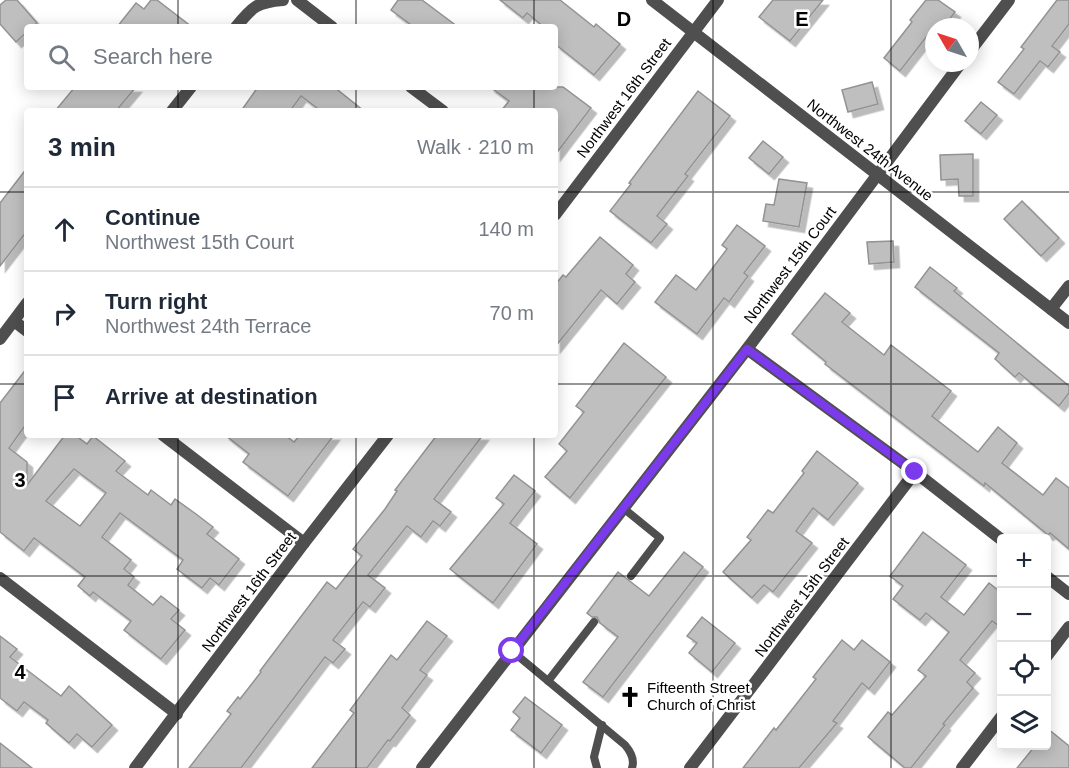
<!DOCTYPE html>
<meta charset="utf-8">
<style>
body{margin:0;font-family:Arial,sans-serif;background:#f6f6f7;color:#1f2937}
.controls{position:absolute;right:18px;bottom:18px;display:grid;overflow:hidden;border-radius:6px;box-shadow:0 3px 15px #0003}
.controls button{width:54px;height:54px;display:grid;place-items:center;padding:0;border:0;border-bottom:2px solid #e0e1e3;background:#fff;color:#1f2937;font:30px sans-serif}
.compass{position:absolute;left:925px;top:18px;width:54px;height:54px;border-radius:50%;background:#fff;box-shadow:0 3px 15px #0003;rotate:309deg}
.stop{position:absolute;width:18px;height:18px;margin:-14px;border:4px solid #7c3aed;border-radius:50%;background:#fff}
.stop.end{background:#7c3aed;border-color:#fff;box-shadow:0 2px 6px #0008}
.list{margin:0;padding:0;list-style:none}
h2{display:flex;justify-content:space-between;align-items:center;height:78px;margin:0;padding:0 24px;font-size:26px}
h2 small{font-size:20px;font-weight:400;color:#747a83}
.list li{display:grid;grid-template-columns:39px 1fr auto;gap:18px;align-items:center;box-sizing:border-box;height:84px;padding:0 24px;border-top:2px solid #e0e1e3}
.list b{display:block;font-size:22px;white-space:nowrap}
.list p{margin:0;font-size:20px;white-space:nowrap;color:#747a83}
.list em{font-size:20px;font-style:normal;color:#747a83}
.icon{flex:none;width:33px;height:33px;fill:none;stroke:currentColor;stroke-width:2;stroke-linecap:round;stroke-linejoin:round}
.map{position:relative;flex:none;width:1069px;height:768px;overflow:hidden}
.search{position:absolute;background:#fff;box-shadow:0 3px 15px #0003;left:24px;top:24px;width:534px;height:66px;display:flex;align-items:center;gap:15px;box-sizing:border-box;padding:0 21px;border-radius:6px;color:#747a83;font-size:22px}
.panel{position:absolute;background:#fff;box-shadow:0 3px 15px #0003;left:24px;top:108px;width:534px;height:330px;border-radius:6px}
.map>svg:first-child{display:block}
.building{fill:#bfbfbf;stroke:#939393;stroke-width:1.5;fill-rule:evenodd;filter:url(#shadow)}
.lines{fill:none;stroke-linecap:round;stroke-linejoin:round}
.lane{stroke:#4f4f4f;stroke-width:8}
.street{stroke:#4f4f4f;stroke-width:12}
.route{stroke:#7c3aed;stroke-width:8}
.grid{fill:none;stroke:#000;stroke-width:1.5;stroke-opacity:0.55}
.labels{text-anchor:middle;stroke-width:5;stroke-linejoin:round;paint-order:stroke}
.street-label{font-size:15px;fill:#000;stroke:#fff}
.poi-label{font-size:15px;fill:#000;stroke:#fff;text-anchor:start}
.grid-label{font-size:20px;text-anchor:middle;font-weight:bold;fill:#000;stroke:#fff;stroke-width:5;stroke-linejoin:round;paint-order:stroke}
</style>
<div class="map">
<svg width="1069" height="768" viewBox="0 0 1069 768">
<defs>
<filter id="shadow"><feDropShadow dx="5.5" dy="5.5" stdDeviation="0" flood-color="#0004"/></filter>
</defs>
<rect width="100%" height="100%" fill="#fff"/>
<g class="building">
<polygon points="6,0 17,0 37,23 32,27 27,27 27,32 16,42 0,24 0,5"/>
<polygon points="151,0 157,0 192,27 117,27 136,3 144,9"/>
<polygon points="398,0 422,0 458,27 414,27 391,10"/>
<polygon points="500,0 560,0 594,27 596,24 620,44 594,75 555,44 555,27 544,27 527,13 523,18"/>
<polygon points="773,0 823,0 790,41 759,17"/>
<polygon points="926,0 938,0 955,12 944,27 934,27 900,71 884,58 912,22 910,20"/>
<polygon points="1057,0 1069,0 1069,24 1052,46 1060,52 1048,67 1040,61 1014,94 998,82 1024,49 1021,47"/>
<polygon points="872,82 878,104 848,112 842,90"/>
<polygon points="75,87 136,87 116,111 55,111"/>
<polygon points="258,87 334,87 364,111 321,111 301,96 290,111 241,111"/>
<polygon points="490,87 563,87 591,108 555,155 555,111 501,111 509,101"/>
<polygon points="698,91 730,116 685,174 688,176 657,216 667,224 651,243 610,211 631,184 629,183"/>
<polygon points="981,102 997,115 981,134 965,121"/>
<polygon points="763,141 783,157 769,174 749,158"/>
<polygon points="973,154 973,196 959,196 958,179 941,180 940,155"/>
<polygon points="27,168 27,231 0,266 0,203"/>
<polygon points="779,179 807,183 799,227 763,221 766,204 774,205"/>
<polygon points="1022,201 1059,238 1041,256 1004,219"/>
<polygon points="737,225 765,246 744,273 748,276 729,302 724,298 697,334 655,302 676,275 696,290 727,249 722,245"/>
<polygon points="600,237 633,265 626,274 635,282 617,304 601,290 555,347 555,285 563,275 566,277"/>
<polygon points="893,241 894,262 869,264 867,242"/>
<polygon points="930,267 957,288 954,291 1069,386 1069,393 1059,406 1019,373 1015,377 995,359 999,353 915,287"/>
<polygon points="825,293 850,313 842,322 884,355 891,345 951,391 932,416 978,452 998,427 1017,443 1002,463 1043,495 1056,478 1069,488 1069,549 1050,533 1048,535 985,483 984,486 825,364 826,362 792,334"/>
<polygon points="624,343 666,377 570,498 545,477 567,451 559,444 584,412 576,406"/>
<path d="M27 368V423L9 448 27 462V485L65 435H75L87 444 93 436 125 461 116 471 148 495 151 490 171 505 175 499 196 514 213 527 207 534 239 559 219 585 210 578 202 588 177 569 183 560 120 513 102 537 131 560 124 569 134 577 128 585 153 605 161 596 179 610 171 619 185 630 161 659 124 630 131 621 93 592 90 596 78 586 85 577 34 538 24 551 0 532V403ZM74 469 106 493 80 526 46 501Z"/>
<polygon points="225,435 285,435 294,442 300,435 334,435 288,496 243,462 249,454"/>
<polygon points="437,435 483,435 434,499 451,512 440,526 433,521 421,537 407,526 368,575 385,588 370,607 363,602 333,640 345,649 333,663 325,657 241,768 189,768 231,714 227,711 238,697 240,699 261,672 260,671 327,582 336,589 362,556 353,549 385,509 397,491 395,490"/>
<polygon points="817,451 858,483 828,520 813,508 796,531 812,543 773,592 764,585 752,598 723,572 751,540 747,537 768,510 773,513 804,473 802,471"/>
<polygon points="514,475 535,491 510,523 537,544 493,603 450,569 504,504 496,498"/>
<polygon points="923,532 966,565 941,597 964,615 989,583 1002,593 1002,628 992,621 960,660 975,673 967,682 973,688 943,724 945,725 911,768 905,768 868,737 888,712 892,715 926,676 918,670 949,632 926,613 920,620 893,599 903,586 890,576"/>
<polygon points="684,552 703,567 603,697 583,682 618,637 600,623 597,617 592,617 587,613 618,572 649,596"/>
<polygon points="702,617 735,643 712,672 689,653 697,643 687,636"/>
<polygon points="427,621 447,636 420,670 427,675 402,708 410,715 390,741 388,740 367,768 312,768 354,713 350,710 391,655 397,660"/>
<polygon points="0,636 17,649 10,657 61,696 69,686 112,725 92,747 77,734 69,743 46,723 48,720 24,702 17,711 0,698"/>
<polygon points="842,640 854,650 862,640 890,662 869,689 862,683 833,721 837,723 799,768 743,768 774,728 776,730 816,679 813,677"/>
<polygon points="525,697 562,725 541,753 511,730 520,718 513,712"/>
<polygon points="1047,728 1069,746 1069,768 1017,768 1035,746 1047,746"/>
<polygon points="0,743 32,768 0,768"/>
</g>
<g class="lines">
<g class="lane">
<polyline points="623,508 660,538 631,576"/>
<path d="M512 651 625 745C631 752 635 759 632 768"/>
<polyline points="548,681 594,622"/>
<polyline points="597,768 594,757 602,725"/>
</g>
<g class="street">
<polyline points="297,0 332,27"/>
<polyline points="652,0 1069,323"/>
<path d="M236 27C252 7 257 2 283 0"/>
<polyline points="970,51 1009,0"/>
<polyline points="411,87 443,111"/>
<polyline points="172,111 191,87"/>
<polyline points="555,215 718,0"/>
<polyline points="1051,309 1069,286"/>
<polyline points="14,321 27,331"/>
<polyline points="0,339 27,303"/>
<polyline points="747,349 915,472 1002,540"/>
<polyline points="163,435 304,543"/>
<polyline points="1046,576 1069,594"/>
<polyline points="0,578 177,714"/>
<polyline points="1046,657 1069,627"/>
<polyline points="135,768 304,543 388,435"/>
<polyline points="422,768 747,349 961,63"/>
<polyline points="690,768 915,472"/>
<polyline points="962,768 1002,716"/>
</g>
</g>
<g class="lines">
<polyline class="route" points="512,651 747,349 915,472"/>
</g>
<path class="grid" d="M178 0V27M356 0V27M534 0V27M713 0V768M891 0V768M178 87V111M356 87V111M534 87V111M0 192H27M555 192H1069M0 384H27M555 384H1069M178 435V768M356 435V768M534 435V768M0 576H1002M1046 576H1069"/>
<defs>
<symbol id="church-bare" viewBox="-9 -9 18 18"><path d="M-1.2-6h2.4v3.5h3.3v2.4h-3.3V6h-2.4V-.1h-3.3v-2.4h3.3Z" fill="#000" stroke="#fff" stroke-width="2.5" paint-order="stroke"/></symbol>
</defs>
<g fill-rule="evenodd">
<use href="#church-bare" x="615" y="682" width="30" height="30"/>
</g>
<g class="labels">
<g class="street-label">
<text transform="translate(624 98) rotate(-53)" y="5">Northwest 16th Street</text>
<text transform="translate(870 150) rotate(38)" y="5">Northwest 24th Avenue</text>
<text transform="translate(790 265) rotate(-53)" y="5">Northwest 15th Court</text>
<text transform="translate(249 592) rotate(-53)" y="5">Northwest 16th Street</text>
<text transform="translate(802 597) rotate(-53)" y="5">Northwest 15th Street</text>
</g>
<g class="poi-label">
<text x="647" y="693">Fifteenth Street<tspan x="647" dy="17">Church of Christ</tspan></text>
</g>
</g>
<g class="grid-label">
<text x="624" y="26">D</text>
<text x="802" y="26">E</text>
<text x="20" y="487">3</text>
<text x="20" y="679">4</text>
</g>
</svg>
<div class="controls">
<button>+</button>
<button>−</button>
<button><svg class="icon" aria-label="locate" viewBox="0 0 24 24"><circle cx="12" cy="12" r="6"/><path d="M12 2v4M12 18v4M2 12h4M18 12h4"/></svg></button>
<button><svg class="icon" aria-label="layers" viewBox="0 0 24 24"><path d="M12 4l9 5-9 5-9-5zM3 14l9 5 9-5"/></svg></button>
</div>
<svg class="compass" viewBox="-18 -18 36 36"><path d="M0-13l5 13h-10z" fill="#e53935"/><path d="M0 13l5-13h-10z" fill="#747a83"/></svg>
<div class="stop" style="left:512px;top:651px"></div>
<div class="stop end" style="left:915px;top:472px"></div>
<div class="search"><svg class="icon" aria-label="search" viewBox="0 0 24 24"><circle cx="10" cy="10" r="6"/><path d="M15 15l6 6"/></svg>Search here</div>
<section class="panel">
<h2>3 min<small>Walk · 210 m</small></h2>
<ul class="list">
<li><svg class="icon" aria-label="ahead" viewBox="0 0 24 24"><path d="M12 20V5M6 11l6-6 6 6"/></svg><div><b>Continue</b><p>Northwest 15th Court</p></div><em>140 m</em></li>
<li><svg class="icon" aria-label="right" viewBox="0 0 24 24"><path d="M7 20v-9h11M14 6l5 5-5 5"/></svg><div><b>Turn right</b><p>Northwest 24th Terrace</p></div><em>70 m</em></li>
<li><svg class="icon" aria-label="arrive" viewBox="0 0 24 24"><path d="M6 21V4h12l-3 4 3 4H6"/></svg><div><b>Arrive at destination</b></div></li>
</ul>
</section>
</div>
